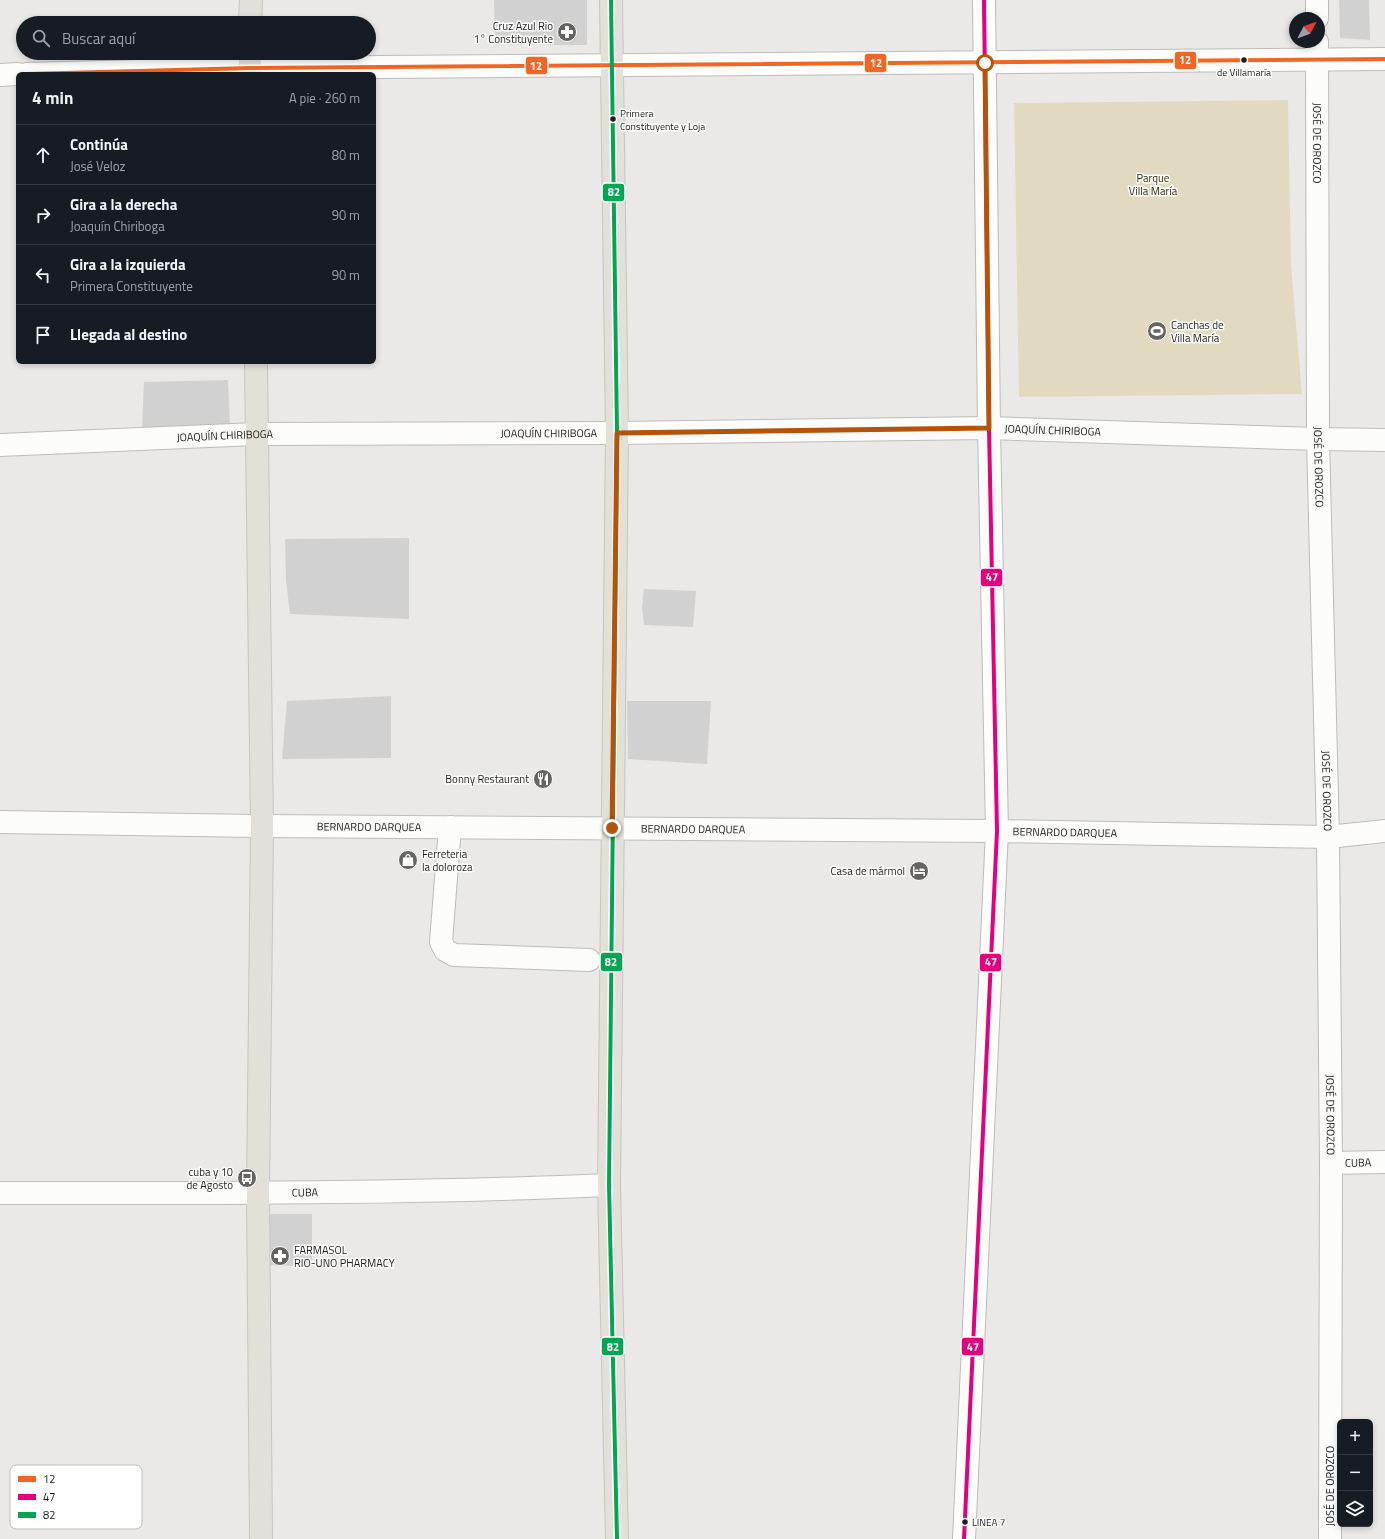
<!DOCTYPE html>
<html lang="es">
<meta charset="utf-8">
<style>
body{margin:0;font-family:"Titillium Web",sans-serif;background:#242831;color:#f1f3f6}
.controls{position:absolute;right:12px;bottom:12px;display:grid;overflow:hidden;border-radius:6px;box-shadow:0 2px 6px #0003}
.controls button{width:36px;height:36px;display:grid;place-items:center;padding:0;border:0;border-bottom:1px solid #363941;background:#171b24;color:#f1f3f6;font:20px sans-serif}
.compass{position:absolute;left:1289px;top:12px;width:36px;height:36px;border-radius:50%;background:#171b24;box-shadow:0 2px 6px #0003;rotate:49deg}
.stop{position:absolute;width:12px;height:12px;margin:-9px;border:3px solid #b45309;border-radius:50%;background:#fff}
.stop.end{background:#b45309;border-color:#fff;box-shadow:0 1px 4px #0008}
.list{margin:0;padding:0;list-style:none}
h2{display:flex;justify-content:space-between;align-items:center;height:52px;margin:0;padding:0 16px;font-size:17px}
h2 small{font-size:13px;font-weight:400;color:#9ea1a6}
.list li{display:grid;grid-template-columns:26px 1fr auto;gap:12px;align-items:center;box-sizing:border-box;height:60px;padding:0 16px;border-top:1px solid #363941}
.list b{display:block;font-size:15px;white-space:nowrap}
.list p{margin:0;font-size:13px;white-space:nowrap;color:#9ea1a6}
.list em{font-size:13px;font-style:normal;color:#9ea1a6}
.icon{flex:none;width:22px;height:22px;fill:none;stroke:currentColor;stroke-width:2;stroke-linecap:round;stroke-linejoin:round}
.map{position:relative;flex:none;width:1385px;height:1539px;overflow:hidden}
.search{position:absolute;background:#171b24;box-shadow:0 2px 6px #0003;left:16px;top:16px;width:360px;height:44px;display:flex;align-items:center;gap:10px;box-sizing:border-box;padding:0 14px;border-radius:22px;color:#9ea1a6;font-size:15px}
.panel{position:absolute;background:#171b24;box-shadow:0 2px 6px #0003;left:16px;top:72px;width:360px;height:292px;border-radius:6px}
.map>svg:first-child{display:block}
.green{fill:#e2dac0}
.building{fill:#d2d1d1}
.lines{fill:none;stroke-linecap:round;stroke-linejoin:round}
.minor-casing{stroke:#bdbcbb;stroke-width:24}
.major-casing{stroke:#c6c5c4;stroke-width:24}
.minor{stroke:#fcfcfb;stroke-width:22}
.major{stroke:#e2e0d9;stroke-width:22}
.bus-1-casing{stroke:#fff;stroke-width:7}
.bus-2-casing{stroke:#fff;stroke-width:7}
.bus-3-casing{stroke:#fff;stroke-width:7}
.bus-1{stroke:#f26522;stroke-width:4}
.bus-2{stroke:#e5007d;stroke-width:4}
.bus-3{stroke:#00a651;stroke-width:4}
.route{stroke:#b45309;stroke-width:5}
.bus-dot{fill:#1e1d1c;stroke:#fff;stroke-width:1.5}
.labels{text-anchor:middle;stroke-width:3;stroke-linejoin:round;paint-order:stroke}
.bus-label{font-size:10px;fill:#1e1d1c;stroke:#fff;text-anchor:start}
.poi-label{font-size:11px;fill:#1e1d1c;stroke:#fff;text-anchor:end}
.street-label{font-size:11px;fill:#1e1d1c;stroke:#fff}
.park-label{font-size:11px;fill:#342b09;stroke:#fff}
.key{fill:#fff;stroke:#bcbbbb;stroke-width:1}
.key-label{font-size:11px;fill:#1e1d1c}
.line-badge{stroke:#fff;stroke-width:1.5}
.badge-label{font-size:11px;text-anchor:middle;font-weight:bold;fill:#fff}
</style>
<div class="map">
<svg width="1385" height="1539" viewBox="0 0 1385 1539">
<rect width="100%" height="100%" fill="#eae9e7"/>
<polygon class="green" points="1288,100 1291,266 1302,394 1019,397 1014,103"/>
<g class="building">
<polygon points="494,0 587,0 587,45 495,45"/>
<polygon points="1339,0 1369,0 1370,40 1340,38"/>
<polygon points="228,380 230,425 142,428 144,382"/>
<polygon points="409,538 409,619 290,614 286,580 285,539"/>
<polygon points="644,589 696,591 693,627 644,625 642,607"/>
<polygon points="391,696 391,758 282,759 287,701"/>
<polygon points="627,701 711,701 707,764 628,759"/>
<polygon points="265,1214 312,1214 312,1266 265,1265"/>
</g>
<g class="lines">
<defs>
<g id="minor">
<polyline points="1317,18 1317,0"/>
<path id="s1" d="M1317 42 1318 439 1328 837 1331 1163 1330 1539"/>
<polyline points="27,74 250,68 1385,59"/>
<polyline points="0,75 18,74"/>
<path id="s2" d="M0 445 258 434 617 433 989 428 1318 439 1385 440"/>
<path id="s3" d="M0 822 262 826 997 831 1328 837 1385 831"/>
<polyline points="450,827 441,942 445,950 454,955 589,960"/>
<path id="s4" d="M1331 1163 1385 1162"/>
<path id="s5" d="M0 1193C203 1193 406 1194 609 1185"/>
<polyline points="964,1539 997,831 989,428 984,0"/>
</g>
<g id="major">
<polyline points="611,0 617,433 609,1185 617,1539"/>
<polyline points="250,23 251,0"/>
<polyline points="250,53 250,74"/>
<polyline points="256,362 262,826 258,1193 261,1539"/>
</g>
</defs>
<use href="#minor" class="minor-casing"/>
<use href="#major" class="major-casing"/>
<use href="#minor" class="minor"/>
<use href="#major" class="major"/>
<defs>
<polyline id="bus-1" points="27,74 250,68 1385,59"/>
<polyline id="bus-2" points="964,1539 997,831 989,428 984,0"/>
<polyline id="bus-3" points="611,0 617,433 609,1185 617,1539"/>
</defs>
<use href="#bus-1" class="bus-1-casing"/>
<use href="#bus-2" class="bus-2-casing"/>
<use href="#bus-3" class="bus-3-casing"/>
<use href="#bus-1" class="bus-1"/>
<use href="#bus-2" class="bus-2"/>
<use href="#bus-3" class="bus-3"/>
</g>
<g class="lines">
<polyline class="route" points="612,828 617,433 989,428 985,63"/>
</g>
<defs>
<symbol id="pharmacy-disc" viewBox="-11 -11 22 22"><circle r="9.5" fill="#656463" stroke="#fff"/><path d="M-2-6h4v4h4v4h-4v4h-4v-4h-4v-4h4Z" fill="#fff"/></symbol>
<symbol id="stadium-disc" viewBox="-11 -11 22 22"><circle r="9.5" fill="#656463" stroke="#fff"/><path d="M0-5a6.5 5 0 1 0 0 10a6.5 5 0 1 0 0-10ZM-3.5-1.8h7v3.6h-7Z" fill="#fff"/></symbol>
<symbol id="restaurant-disc" viewBox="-11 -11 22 22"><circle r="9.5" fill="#656463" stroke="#fff"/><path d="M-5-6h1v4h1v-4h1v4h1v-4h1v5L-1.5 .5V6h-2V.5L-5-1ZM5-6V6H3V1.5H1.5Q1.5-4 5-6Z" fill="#fff"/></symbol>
<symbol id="shop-disc" viewBox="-11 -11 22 22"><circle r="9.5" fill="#656463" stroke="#fff"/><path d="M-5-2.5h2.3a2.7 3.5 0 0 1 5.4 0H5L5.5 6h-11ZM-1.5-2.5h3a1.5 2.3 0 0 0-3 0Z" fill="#fff"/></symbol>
<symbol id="hotel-disc" viewBox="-11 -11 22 22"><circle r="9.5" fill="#656463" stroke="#fff"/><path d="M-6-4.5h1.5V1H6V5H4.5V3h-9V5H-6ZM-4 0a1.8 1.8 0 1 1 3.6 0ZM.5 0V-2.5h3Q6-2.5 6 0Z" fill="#fff"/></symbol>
<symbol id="bus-disc" viewBox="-11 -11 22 22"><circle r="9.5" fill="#656463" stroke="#fff"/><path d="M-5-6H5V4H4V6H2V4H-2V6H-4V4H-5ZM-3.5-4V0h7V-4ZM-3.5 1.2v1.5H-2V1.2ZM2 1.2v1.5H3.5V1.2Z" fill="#fff"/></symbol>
</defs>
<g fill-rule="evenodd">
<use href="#pharmacy-disc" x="556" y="21" width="22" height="22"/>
<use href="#stadium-disc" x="1146" y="320" width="22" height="22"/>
<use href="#restaurant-disc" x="532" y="768" width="22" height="22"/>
<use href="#shop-disc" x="397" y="849" width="22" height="22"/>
<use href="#hotel-disc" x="908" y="860" width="22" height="22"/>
<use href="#bus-disc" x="236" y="1167" width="22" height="22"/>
<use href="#pharmacy-disc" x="269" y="1245" width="22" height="22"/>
</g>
<g class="bus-dot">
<circle cx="1244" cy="60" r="3.5"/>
<circle cx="613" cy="119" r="3.5"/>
<circle cx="965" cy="1522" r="3.5"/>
</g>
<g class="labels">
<g class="bus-label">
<text x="1244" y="76" text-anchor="middle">de Villamaría</text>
<text x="620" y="117">Primera<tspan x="620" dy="13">Constituyente y Loja</tspan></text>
<text x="972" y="1526">LINEA 7</text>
</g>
<g class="poi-label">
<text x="553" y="30">Cruz Azul Rio<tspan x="553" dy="13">1° Constituyente</tspan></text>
<text x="1171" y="329" text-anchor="start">Canchas de<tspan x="1171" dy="13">Villa María</tspan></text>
<text x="529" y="783">Bonny Restaurant</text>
<text x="422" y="858" text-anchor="start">Ferreteria<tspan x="422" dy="13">la doloroza</tspan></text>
<text x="905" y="875">Casa de mármol</text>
<text x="233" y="1176">cuba y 10<tspan x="233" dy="13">de Agosto</tspan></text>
<text x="294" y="1254" text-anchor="start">FARMASOL<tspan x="294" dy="13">RIO-UNO PHARMACY</tspan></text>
</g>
<g class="street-label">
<text dy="4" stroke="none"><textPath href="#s1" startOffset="101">JOSÉ DE OROZCO</textPath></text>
<text dy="4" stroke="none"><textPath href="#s2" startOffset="1053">JOAQUÍN CHIRIBOGA</textPath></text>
<text dy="4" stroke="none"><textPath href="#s2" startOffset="549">JOAQUÍN CHIRIBOGA</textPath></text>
<text dy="4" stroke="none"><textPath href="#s2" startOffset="225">JOAQUÍN CHIRIBOGA</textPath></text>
<text dy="4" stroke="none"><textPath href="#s1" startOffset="425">JOSÉ DE OROZCO</textPath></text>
<text dy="4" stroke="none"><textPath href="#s1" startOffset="749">JOSÉ DE OROZCO</textPath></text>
<text dy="4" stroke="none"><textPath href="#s3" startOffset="369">BERNARDO DARQUEA</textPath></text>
<text dy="4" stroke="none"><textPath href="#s3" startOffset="693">BERNARDO DARQUEA</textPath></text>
<text dy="4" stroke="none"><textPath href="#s3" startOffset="1065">BERNARDO DARQUEA</textPath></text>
<text dy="4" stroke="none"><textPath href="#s1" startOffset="1073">JOSÉ DE OROZCO</textPath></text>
<text dy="4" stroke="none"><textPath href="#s4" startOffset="27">CUBA</textPath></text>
<text dy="4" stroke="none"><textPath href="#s5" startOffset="305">CUBA</textPath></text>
<text transform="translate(1330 1486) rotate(-90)" y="4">JOSÉ DE OROZCO</text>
</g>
<g class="park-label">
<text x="1153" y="182">Parque<tspan x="1153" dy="13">Villa María</tspan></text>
</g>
</g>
<rect x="10" y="1465" width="132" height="64" rx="6" class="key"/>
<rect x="18" y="1476" width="18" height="6" fill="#f26522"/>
<rect x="18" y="1494" width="18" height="6" fill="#e5007d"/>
<rect x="18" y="1512" width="18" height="6" fill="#00a651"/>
<g class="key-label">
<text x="43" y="1483">12</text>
<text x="43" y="1501">47</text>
<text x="43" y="1519">82</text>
</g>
<g class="line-badge">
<rect x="1174" y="51" width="23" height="19" rx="4" fill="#f26522"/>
<rect x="864" y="53" width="23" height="20" rx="4" fill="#f26522"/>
<rect x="525" y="56" width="23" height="19" rx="4" fill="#f26522"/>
<rect x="602" y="183" width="23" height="19" rx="4" fill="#00a651"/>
<rect x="980" y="568" width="23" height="19" rx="4" fill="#e5007d"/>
<rect x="600" y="952" width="23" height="20" rx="4" fill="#00a651"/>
<rect x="979" y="953" width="23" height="19" rx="4" fill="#e5007d"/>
<rect x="601" y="1337" width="23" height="19" rx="4" fill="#00a651"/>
<rect x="961" y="1337" width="23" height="19" rx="4" fill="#e5007d"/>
</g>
<g class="badge-label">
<text x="1185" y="64">12</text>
<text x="876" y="67">12</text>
<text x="536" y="70">12</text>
<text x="614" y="196">82</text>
<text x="992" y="581">47</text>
<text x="611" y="966">82</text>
<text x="991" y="966">47</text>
<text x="613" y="1351">82</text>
<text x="973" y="1351">47</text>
</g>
</svg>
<div class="controls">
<button>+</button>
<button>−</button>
<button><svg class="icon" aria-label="layers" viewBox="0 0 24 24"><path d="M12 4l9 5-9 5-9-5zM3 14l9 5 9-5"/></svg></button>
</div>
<svg class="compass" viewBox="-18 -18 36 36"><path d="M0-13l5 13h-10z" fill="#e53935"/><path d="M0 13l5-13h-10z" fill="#9ea1a6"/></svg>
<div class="stop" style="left:985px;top:63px"></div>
<div class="stop end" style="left:612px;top:828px"></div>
<div class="search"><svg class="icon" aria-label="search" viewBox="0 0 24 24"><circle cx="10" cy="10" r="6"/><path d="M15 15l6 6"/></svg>Buscar aquí</div>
<section class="panel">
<h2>4 min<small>A pie · 260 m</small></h2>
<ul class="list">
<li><svg class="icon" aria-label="ahead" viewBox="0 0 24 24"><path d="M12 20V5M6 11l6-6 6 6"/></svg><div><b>Continúa</b><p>José Veloz</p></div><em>80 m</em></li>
<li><svg class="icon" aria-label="right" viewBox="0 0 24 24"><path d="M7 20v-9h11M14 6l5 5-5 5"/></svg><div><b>Gira a la derecha</b><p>Joaquín Chiriboga</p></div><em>90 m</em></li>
<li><svg class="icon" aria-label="left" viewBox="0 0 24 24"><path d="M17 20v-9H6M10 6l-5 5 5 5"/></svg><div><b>Gira a la izquierda</b><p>Primera Constituyente</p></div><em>90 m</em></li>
<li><svg class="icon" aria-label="arrive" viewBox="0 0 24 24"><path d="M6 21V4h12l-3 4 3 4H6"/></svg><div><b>Llegada al destino</b></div></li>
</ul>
</section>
</div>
